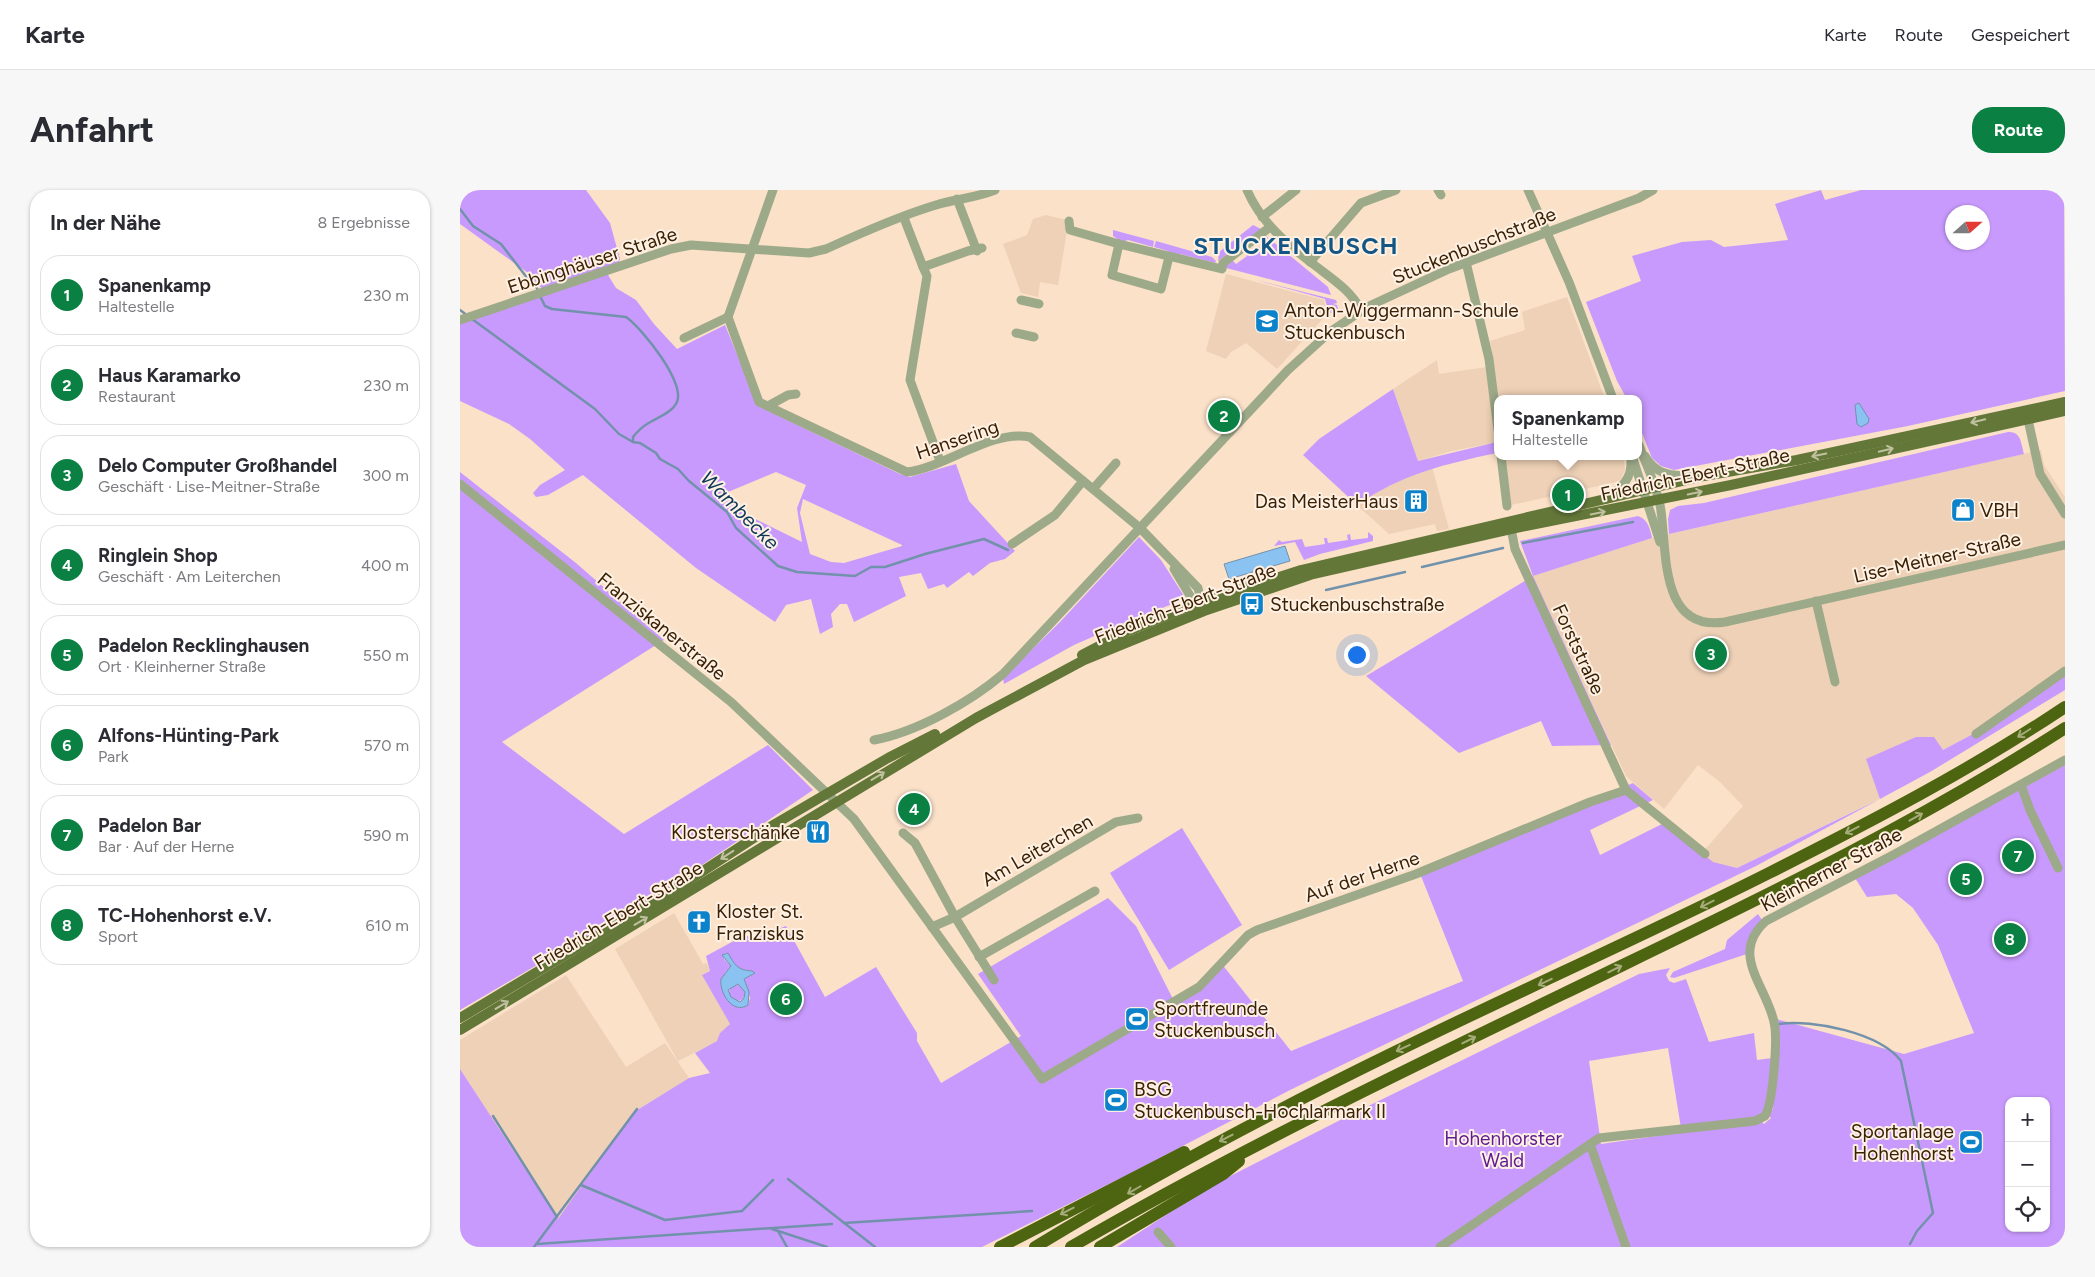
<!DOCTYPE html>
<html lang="de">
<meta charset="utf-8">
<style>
body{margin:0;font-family:Figtree,sans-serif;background:#f7f7f7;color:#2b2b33}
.controls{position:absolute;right:15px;bottom:15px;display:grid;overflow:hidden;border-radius:10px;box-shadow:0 1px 4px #0004}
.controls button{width:45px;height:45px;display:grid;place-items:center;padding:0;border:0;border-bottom:1px solid #e1e1e2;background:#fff;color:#2b2b33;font:25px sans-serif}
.compass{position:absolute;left:1485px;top:15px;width:45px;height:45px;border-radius:50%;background:#fff;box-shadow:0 1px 4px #0004;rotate:69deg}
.you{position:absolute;left:896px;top:464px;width:18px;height:18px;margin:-12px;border:4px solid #fff;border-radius:50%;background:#1a73e8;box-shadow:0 0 0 8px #1a73e833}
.badge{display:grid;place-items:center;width:32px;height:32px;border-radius:50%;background:#0b8043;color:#fff;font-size:16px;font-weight:700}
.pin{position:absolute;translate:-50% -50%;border:2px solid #fff;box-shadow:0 1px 5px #0006}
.popup{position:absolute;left:1034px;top:205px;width:148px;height:65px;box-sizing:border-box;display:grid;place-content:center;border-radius:10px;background:#fff;filter:drop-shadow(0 1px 4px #0005);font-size:16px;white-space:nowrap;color:#7c7c81}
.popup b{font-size:19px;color:#2b2b33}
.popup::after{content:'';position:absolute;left:50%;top:100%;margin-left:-10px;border:10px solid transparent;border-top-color:#fff}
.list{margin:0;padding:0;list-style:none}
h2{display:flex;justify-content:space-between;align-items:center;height:65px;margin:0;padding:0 20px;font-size:21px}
h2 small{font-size:16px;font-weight:400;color:#7c7c81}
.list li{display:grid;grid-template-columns:32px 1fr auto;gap:15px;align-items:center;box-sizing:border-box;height:80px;margin:0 10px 10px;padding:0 10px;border:1px solid #e1e1e2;border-radius:20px}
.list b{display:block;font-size:19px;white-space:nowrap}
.list p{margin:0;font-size:16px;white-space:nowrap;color:#7c7c81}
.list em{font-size:16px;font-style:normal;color:#7c7c81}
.icon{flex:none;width:28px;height:28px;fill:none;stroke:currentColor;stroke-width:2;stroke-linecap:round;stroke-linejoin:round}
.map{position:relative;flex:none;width:1605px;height:1057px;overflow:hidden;border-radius:20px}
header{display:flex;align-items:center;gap:30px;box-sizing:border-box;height:70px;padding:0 25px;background:#fff;border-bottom:1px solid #e1e1e2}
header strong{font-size:24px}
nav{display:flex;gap:28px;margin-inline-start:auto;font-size:18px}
.intro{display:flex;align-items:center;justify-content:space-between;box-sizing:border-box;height:120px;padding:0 30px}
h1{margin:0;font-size:35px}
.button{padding:12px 22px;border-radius:20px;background:#0b8043;color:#fff;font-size:18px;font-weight:700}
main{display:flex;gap:30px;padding:0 30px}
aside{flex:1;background:#fff;border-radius:20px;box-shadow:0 1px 4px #0004}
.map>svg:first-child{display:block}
.built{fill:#eed1b6}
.green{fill:#c99afd;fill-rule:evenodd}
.water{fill:#8ac2f2;stroke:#7292ab;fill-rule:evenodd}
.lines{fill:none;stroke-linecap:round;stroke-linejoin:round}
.stream{stroke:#7292ab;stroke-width:2.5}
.minor{stroke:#9daa89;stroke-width:9}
.major{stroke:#627738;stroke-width:10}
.highway{stroke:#4d6511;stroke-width:12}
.oneway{stroke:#c0c09f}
.oneway2{stroke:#a6ab7a}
.labels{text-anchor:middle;stroke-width:4;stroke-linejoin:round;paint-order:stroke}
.street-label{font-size:19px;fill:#3a2105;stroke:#fef1e4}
.poi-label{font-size:19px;fill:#3a2105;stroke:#fef1e4;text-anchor:start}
.park-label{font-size:19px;fill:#5f1a92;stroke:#fef1e4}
.water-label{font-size:20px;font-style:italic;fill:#0d3858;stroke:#fef1e4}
.district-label{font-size:24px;font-weight:bold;letter-spacing:1px;fill:#135685;stroke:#fef1e4}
</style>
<header>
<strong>Karte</strong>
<nav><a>Karte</a><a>Route</a><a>Gespeichert</a></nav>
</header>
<div class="intro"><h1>Anfahrt</h1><a class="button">Route</a></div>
<main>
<aside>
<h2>In der Nähe<small>8 Ergebnisse</small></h2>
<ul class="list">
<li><span class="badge">1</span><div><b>Spanenkamp</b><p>Haltestelle</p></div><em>230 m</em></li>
<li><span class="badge">2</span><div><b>Haus Karamarko</b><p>Restaurant</p></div><em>230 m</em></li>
<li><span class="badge">3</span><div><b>Delo Computer Großhandel</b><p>Geschäft · Lise-Meitner-Straße</p></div><em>300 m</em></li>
<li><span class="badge">4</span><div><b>Ringlein Shop</b><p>Geschäft · Am Leiterchen</p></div><em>400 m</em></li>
<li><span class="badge">5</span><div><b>Padelon Recklinghausen</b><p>Ort · Kleinherner Straße</p></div><em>550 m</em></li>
<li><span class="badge">6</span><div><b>Alfons-Hünting-Park</b><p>Park</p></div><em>570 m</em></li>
<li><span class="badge">7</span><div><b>Padelon Bar</b><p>Bar · Auf der Herne</p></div><em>590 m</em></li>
<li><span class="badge">8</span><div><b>TC-Hohenhorst e.V.</b><p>Sport</p></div><em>610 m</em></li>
</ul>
</aside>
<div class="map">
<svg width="1605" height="1057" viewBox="0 0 1605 1057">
<rect width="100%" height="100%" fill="#fbe1c8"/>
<g class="built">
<polygon points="586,25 607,30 607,41 598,95 580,92 578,107 561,103 543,54 567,45 573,29"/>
<polygon points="766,84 864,110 867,124 817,179 786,153 771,162 766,169 746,161"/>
<polygon points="1107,107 1145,209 1038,209 1038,252 992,261 958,271 933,199 977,170 979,184 1034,176 1030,151 1065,140 1062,122"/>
<polygon points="1581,260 1584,275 1605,307 1605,478 1526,537 1483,560 1418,603 1421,608 1277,678 1253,673 1241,664 1283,616 1260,592 1238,575 1204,619 1166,586 1073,386 1192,348"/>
<polygon points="1045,266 1163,266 1165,280 1161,289 1156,292 1051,315"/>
<polygon points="972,277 989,339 977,341 975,334 929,344 897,315 924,297"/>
<polygon points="214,723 243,774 247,773 250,781 243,785 270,834 260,843 258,851 218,871 155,759"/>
<polygon points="106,785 166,877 205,853 229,888 174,922 98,1030 0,879 0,850"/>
</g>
<g class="green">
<path d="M0 0H126L150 33 160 69 158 74 145 80 156 98 176 110 194 134 217 159 265 135 298 216 440 284 450 287 496 274 509 311 555 361 545 369 530 373 513 386 509 382 487 398 484 394 468 399 461 383 439 387 446 406 394 432 387 414H380L371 424 373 437 360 444 351 409 326 415 315 432 236 378 123 285 88 305 76 307 73 303 80 295 105 280 70 249 49 234 0 211V128L83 100 68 83 0 34ZM316 282 346 295 337 318 342 352 287 325 268 302ZM343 309 442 355V356L384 373 371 372 350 364 340 323Z"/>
<path d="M1361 0 1365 10 1401 0H1604L1605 201 1448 236 1214 280 1201 276 1192 268 1178 233V209H1167L1157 191 1126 112 1181 91 1172 66 1222 52 1251 50 1264 57 1328 50 1315 14ZM1492 22H1522V52H1492Z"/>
<polygon points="793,35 801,39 758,71 759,62"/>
<polygon points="653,40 694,51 693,57 668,50 662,52 653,46"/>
<polygon points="805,45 868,97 871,105 766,78 765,75 772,70 776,74 787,66 784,61 786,59 790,64 801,56 797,51"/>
<polygon points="696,51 752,67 756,71 755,73 720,64 710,64 708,61 694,57"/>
<polygon points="796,90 876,110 877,113 873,114 877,115 878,119 869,124 865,109"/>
<path d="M933 199 958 271 1037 252V263C985 274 942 284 897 315L843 265 859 249Z"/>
<path d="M1548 242C1561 241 1561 253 1564 264L1209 344 1208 329 1210 320 1218 316 1244 313Z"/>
<polygon points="0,282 116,373 204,450 42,552 164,644 308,555 353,600 205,700 0,820"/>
<path d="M1178 326C1188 329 1190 339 1192 348L1073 386 1151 555 1092 556 1081 531 999 563 906 486 1073 386 1060 351Z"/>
<polygon points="908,342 913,346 913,351 860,364 844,370 835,352 814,356 819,350 822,352 842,349 845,357 865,354 864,348 867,348 868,353 888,350 887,345 890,344 891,350 908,348"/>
<polygon points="679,347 701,370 726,409 673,429 614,455 544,494 543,488 600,432"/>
<path d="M1605 478V500L1470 582 1296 676 830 900 667 985 522 1057H0V879L98 1029 174 922 229 888 250 883 235 863 257 851 260 843 270 834 242 785 250 781 246 766 283 746H300L326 736 365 807 416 777 457 843V851L481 893 561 846 518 784 648 708 676 736 714 811 738 796 761 773 831 861 1003 791 959 681 1173 593 1193 610 1130 640 1140 665 1204 633 1253 672 1277 678 1420 609 1406 569 1456 547H1474L1483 560 1526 537ZM265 763H268C272 776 279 780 292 781L295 783 284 789 290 808 288 815C278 821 272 815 266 808L265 783 271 776 264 769Z"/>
<path d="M1605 575V1057H657L747 998 894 923 1179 784 1210 778 1206 785 1209 791 1214 793 1226 789 1249 852 1294 843 1297 870 1312 868 1305 920 1297 927 1221 938 1208 858 1129 871 1141 954 1301 931 1304 934 1311 928 1309 926 1313 919 1317 868 1316 829 1444 864 1514 843 1478 755 1453 718 1436 704 1407 707 1395 688ZM1549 911H1586V1038H1549Z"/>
<polygon points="722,638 782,735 709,780 650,683"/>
<polygon points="1298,724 1302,730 1287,764 1214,788 1210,787 1213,782 1265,759 1267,750"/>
<circle cx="277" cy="803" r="8"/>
</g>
<g class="water">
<polygon points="1399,213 1409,229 1408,233 1401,237 1397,234 1395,215"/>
<polygon points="825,356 830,371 769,389 764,374"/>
<path d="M268 763C275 775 277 780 292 781L295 783 284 789 289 802 288 815C273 825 259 803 261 789L271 776 262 765ZM278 794 285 802 284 808 280 812 271 807 268 800Z"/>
</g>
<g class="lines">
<g class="stream">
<polyline points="0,19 13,36 41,54 68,89 75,93 78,101"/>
<path d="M80 106 85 116 92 119 166 127C182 138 228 195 216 214 211 223 196 228 187 234 182 237 177 242 173 247V252"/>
<polyline points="0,120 8,126"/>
<polyline points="12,129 135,219 159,244 173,252 180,253 196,263 200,269 218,279 229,291 267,322 276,338 318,376 337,382 395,386 411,377 425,377 465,364 524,349 548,360"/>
<polyline points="1063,353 1173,332"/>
<polyline points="962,377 1043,358"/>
<polyline points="866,400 945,382"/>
<path d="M1319 834C1353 829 1420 843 1441 871L1473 1023 1457 1041 1450 1054"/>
<polyline points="33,926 97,1027"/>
<polyline points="328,989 415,1057"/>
<polyline points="121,995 205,1030 282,1021 313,990"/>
<polyline points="384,1033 572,1021"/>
<polyline points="312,1039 367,1057"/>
<polyline points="318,1041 327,1057"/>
<polyline points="77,1054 372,1034"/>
<polyline points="74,1057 177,919"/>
</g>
<g class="minor">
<path d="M313 0 268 127 299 212 447 282C484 278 532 239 570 247L680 338 738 398 743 418"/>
<path d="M787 0C801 33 829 56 857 77 874 90 891 101 901 120"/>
<polyline points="978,0 981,5"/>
<polyline points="1068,0 1109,92 1153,209"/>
<polyline points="497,9 517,61"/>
<polyline points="802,27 836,0"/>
<polyline points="444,28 463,77 508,61 522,58"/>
<polyline points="609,31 610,40 659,54 762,79 763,73 810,37"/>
<polyline points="659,54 652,85 701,99 709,67"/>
<polyline points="850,72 901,13 936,0"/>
<polyline points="1006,72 1029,169 1038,240"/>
<polyline points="463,77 467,86 450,190 480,271"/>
<polyline points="561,110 579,114"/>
<path d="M0 130 211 59 231 55 349 63 366 59C401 43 439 26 476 15 496 9 515 8 535 0"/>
<polyline points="556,143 574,147"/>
<polyline points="224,148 268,127"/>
<polyline points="308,216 328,205 336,204"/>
<polyline points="1567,225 1580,284 1605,324"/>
<path d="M1179 255C1186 275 1199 301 1201 321 1207 363 1200 442 1265 432L1605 355"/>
<polyline points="1041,266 1047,316"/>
<polyline points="1172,266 1200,352"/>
<path d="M1185 266C1196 285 1211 286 1231 286"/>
<polyline points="0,294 271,512 394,629 582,889 739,797 788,745 797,740 956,684 1130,612 1166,600"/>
<polyline points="633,299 656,273"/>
<path d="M1147 309C1160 298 1172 290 1171 271"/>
<polyline points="1050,333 1055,359 1166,600 1245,664"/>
<polyline points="552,354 595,325 623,291"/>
<polyline points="714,379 735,414 739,418"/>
<polyline points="1356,411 1375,492"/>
<polyline points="1516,544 1605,481"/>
<path d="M414 550C457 542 510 512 543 484L828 180 870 142 907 117 989 79 1179 8 1193 0"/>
<polyline points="1561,595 1570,620 1598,678"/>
<polyline points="443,643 455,653 495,727 534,790"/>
<polyline points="472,737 495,727 656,632 678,628"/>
<polyline points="519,767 635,701"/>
<polyline points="1130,954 1166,1057"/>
<polyline points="698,1042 711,1057"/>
<path d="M980 1057 1139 948 1295 931 1305 926C1313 913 1318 848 1314 832 1306 795 1269 764 1306 731L1435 664 1605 570"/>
</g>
<g class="major">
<polyline points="622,465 668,441 735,414 841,380 1244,286 1337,270 1605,212"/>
<polyline points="0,828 217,698 315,634 428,568 475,544"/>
<polyline points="0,840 516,528 624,470 744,421 853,384 1051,339 1271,295 1605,221"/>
</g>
<g class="highway">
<polyline points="540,1057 724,962"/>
<path d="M575 1057C691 986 812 922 935 862 1059 801 1186 745 1309 683 1410 632 1511 580 1605 517"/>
<path d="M611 1057C790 953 977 865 1163 775 1314 702 1464 629 1605 538"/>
<polyline points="640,1057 763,984 779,971"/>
</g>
</g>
<defs><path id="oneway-shaft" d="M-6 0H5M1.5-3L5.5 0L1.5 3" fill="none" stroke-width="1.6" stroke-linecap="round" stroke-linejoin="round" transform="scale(1.25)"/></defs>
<g class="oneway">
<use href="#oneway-shaft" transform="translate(1518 231) rotate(167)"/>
<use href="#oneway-shaft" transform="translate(1426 260) rotate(-13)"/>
<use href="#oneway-shaft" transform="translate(1359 265) rotate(168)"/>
<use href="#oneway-shaft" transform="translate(1235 303) rotate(-12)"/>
<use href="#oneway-shaft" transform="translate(1138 323) rotate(-11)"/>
<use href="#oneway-shaft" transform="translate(418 586) rotate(-31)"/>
<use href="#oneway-shaft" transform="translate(267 665) rotate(147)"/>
<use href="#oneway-shaft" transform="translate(181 731) rotate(-31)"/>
<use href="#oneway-shaft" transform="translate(42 815) rotate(-31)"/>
</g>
<g class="oneway2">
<use href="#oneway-shaft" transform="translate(1564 543) rotate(148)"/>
<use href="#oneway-shaft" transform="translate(1456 627) rotate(-29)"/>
<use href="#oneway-shaft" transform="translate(1392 640) rotate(153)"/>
<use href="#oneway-shaft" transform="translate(1247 714) rotate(153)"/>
<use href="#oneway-shaft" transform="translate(1155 779) rotate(-26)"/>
<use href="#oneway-shaft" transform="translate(1085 792) rotate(155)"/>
<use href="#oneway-shaft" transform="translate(1009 850) rotate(-26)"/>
<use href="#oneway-shaft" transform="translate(943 858) rotate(155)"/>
<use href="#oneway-shaft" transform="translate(766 948) rotate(153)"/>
<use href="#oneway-shaft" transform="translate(674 1000) rotate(150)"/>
<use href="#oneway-shaft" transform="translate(607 1021) rotate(153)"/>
</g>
<defs>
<symbol id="school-square" viewBox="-11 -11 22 22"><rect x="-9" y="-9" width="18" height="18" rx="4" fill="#0c82cb" stroke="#fef1e4"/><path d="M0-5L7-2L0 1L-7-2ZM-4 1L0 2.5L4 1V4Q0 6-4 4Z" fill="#fff"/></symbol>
<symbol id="building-square" viewBox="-11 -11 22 22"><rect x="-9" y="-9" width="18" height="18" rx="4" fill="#0c82cb" stroke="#fef1e4"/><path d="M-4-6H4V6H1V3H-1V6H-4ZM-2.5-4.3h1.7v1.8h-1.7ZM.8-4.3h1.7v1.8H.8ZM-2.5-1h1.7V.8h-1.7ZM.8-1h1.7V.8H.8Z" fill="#fff"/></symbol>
<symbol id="shop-square" viewBox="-11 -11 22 22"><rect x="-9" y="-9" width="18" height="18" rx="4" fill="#0c82cb" stroke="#fef1e4"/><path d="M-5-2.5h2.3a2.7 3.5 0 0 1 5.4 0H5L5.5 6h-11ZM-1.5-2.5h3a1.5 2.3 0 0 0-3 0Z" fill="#fff"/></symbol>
<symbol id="bus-square" viewBox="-11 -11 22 22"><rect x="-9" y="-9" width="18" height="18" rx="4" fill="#0c82cb" stroke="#fef1e4"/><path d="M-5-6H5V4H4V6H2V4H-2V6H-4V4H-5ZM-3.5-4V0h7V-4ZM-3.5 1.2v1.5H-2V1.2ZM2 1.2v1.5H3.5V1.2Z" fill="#fff"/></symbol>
<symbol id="restaurant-square" viewBox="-11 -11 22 22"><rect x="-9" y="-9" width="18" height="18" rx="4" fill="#0c82cb" stroke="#fef1e4"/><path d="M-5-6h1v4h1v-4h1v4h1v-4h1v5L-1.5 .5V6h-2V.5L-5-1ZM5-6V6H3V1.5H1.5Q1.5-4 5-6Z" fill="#fff"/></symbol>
<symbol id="church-square" viewBox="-11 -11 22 22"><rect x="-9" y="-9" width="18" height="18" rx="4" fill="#0c82cb" stroke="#fef1e4"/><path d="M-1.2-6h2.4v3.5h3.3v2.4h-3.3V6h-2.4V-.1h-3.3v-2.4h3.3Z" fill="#fff"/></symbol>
<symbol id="stadium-square" viewBox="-11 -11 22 22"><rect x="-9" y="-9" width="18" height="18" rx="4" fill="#0c82cb" stroke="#fef1e4"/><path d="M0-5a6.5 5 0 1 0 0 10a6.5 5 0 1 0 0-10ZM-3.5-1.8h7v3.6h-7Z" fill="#fff"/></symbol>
</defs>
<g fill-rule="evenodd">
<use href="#school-square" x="793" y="117" width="28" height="28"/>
<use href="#building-square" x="942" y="297" width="28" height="28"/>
<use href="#shop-square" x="1489" y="306" width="28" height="28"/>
<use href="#bus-square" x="778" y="400" width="28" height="28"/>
<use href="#restaurant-square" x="344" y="628" width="28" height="28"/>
<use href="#church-square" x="225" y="718" width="28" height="28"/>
<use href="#stadium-square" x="663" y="815" width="28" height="28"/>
<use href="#stadium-square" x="642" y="896" width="28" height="28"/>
<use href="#stadium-square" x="1497" y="938" width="28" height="28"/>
</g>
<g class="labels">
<g class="street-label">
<text transform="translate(1014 55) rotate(-22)" y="7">Stuckenbuschstraße</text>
<text transform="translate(132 70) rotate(-18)" y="7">Ebbinghäuser Straße</text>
<text transform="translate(497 249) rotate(-19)" y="7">Hansering</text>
<text transform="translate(1235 284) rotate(-12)" y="7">Friedrich-Ebert-Straße</text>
<text transform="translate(1477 367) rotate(-13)" y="7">Lise-Meitner-Straße</text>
<text transform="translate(725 413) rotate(-21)" y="7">Friedrich-Ebert-Straße</text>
<text transform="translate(202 436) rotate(39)" y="7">Franziskanerstraße</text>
<text transform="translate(1119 459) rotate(65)" y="7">Forststraße</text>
<text transform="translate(577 660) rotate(-30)" y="7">Am Leiterchen</text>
<text transform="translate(1371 679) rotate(-28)" y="7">Kleinherner Straße</text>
<text transform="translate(902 686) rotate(-19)" y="7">Auf der Herne</text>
<text transform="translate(158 725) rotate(-31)" y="7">Friedrich-Ebert-Straße</text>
</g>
<g class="poi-label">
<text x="824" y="127">Anton-Wiggermann-Schule<tspan x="824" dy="22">Stuckenbusch</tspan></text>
<text x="938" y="318" text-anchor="end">Das MeisterHaus</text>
<text x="1520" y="327">VBH</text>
<text x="810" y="421">Stuckenbuschstraße</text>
<text x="340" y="649" text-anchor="end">Klosterschänke</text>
<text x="256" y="728">Kloster St.<tspan x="256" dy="22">Franziskus</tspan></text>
<text x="694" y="825">Sportfreunde<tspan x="694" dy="22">Stuckenbusch</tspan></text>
<text x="674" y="906">BSG<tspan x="674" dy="22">Stuckenbusch-Hochlarmark II</tspan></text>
<text x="1494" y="948" text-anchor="end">Sportanlage<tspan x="1494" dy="22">Hohenhorst</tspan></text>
</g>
<g class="park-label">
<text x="1043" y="955">Hohenhorster<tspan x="1043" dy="22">Wald</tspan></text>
</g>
<g class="water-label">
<text transform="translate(280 320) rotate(45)" y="7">Wambecke</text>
</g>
<g class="district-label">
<text x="836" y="64">STUCKENBUSCH</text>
</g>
</g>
</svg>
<div class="controls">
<button>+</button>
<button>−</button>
<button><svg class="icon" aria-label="locate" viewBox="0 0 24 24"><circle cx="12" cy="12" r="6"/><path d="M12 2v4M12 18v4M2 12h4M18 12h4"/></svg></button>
</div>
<svg class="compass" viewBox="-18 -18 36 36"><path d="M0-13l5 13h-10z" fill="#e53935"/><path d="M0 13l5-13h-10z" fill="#7c7c81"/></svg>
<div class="you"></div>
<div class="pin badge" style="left:1108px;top:305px">1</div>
<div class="popup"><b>Spanenkamp</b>Haltestelle</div>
<div class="pin badge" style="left:764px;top:226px">2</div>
<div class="pin badge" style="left:1251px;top:464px">3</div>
<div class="pin badge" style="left:454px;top:619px">4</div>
<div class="pin badge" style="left:1506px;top:689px">5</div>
<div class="pin badge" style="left:326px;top:809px">6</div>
<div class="pin badge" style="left:1558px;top:666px">7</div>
<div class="pin badge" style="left:1550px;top:749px">8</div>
</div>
</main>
